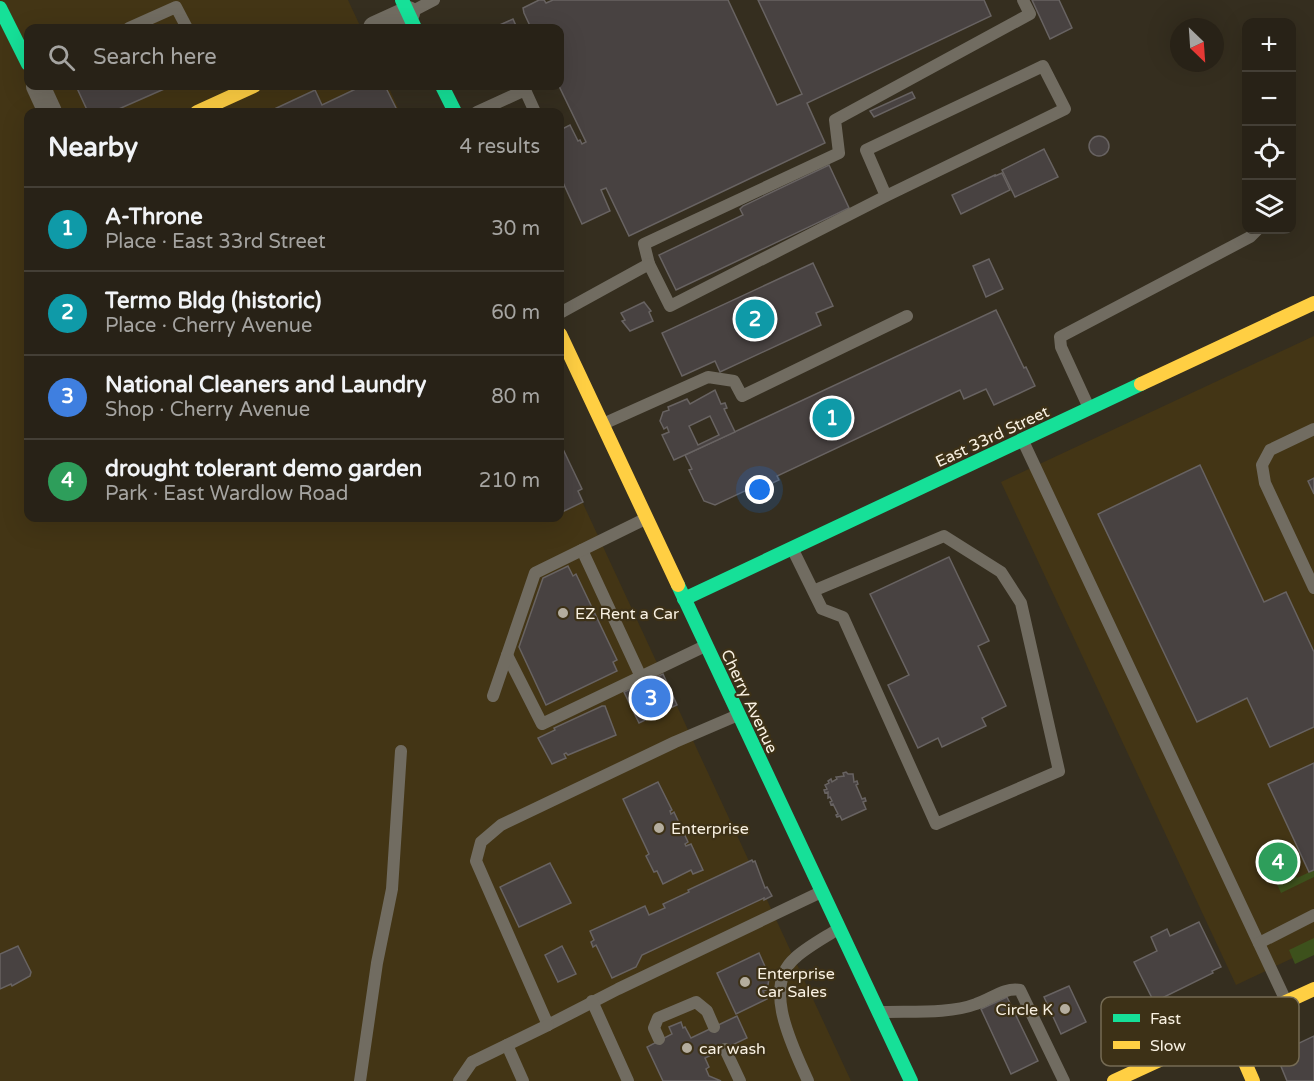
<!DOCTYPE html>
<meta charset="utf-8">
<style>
body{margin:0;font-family:"Varela Round",sans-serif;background:#302a20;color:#f1f3f6}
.controls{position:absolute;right:18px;top:18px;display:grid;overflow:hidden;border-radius:12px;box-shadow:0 6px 24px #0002}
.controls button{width:54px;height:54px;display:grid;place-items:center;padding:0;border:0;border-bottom:2px solid #443f36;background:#282217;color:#f1f3f6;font:30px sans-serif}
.compass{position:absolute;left:1170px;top:18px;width:54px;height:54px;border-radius:50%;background:#282217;box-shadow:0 6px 24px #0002;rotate:155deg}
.you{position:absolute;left:760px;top:490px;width:21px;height:21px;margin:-15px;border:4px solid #fff;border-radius:50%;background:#1a73e8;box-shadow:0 0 0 9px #1a73e833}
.badge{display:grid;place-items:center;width:39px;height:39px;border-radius:50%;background:#bca0f2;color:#fff;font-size:20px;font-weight:700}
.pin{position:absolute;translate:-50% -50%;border:3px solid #fff;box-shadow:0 2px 6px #0006}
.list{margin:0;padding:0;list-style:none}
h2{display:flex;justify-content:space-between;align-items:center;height:78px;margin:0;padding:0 24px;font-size:26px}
h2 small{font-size:20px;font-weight:400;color:#a5a4a1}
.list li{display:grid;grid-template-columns:39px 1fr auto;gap:18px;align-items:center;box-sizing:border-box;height:84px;padding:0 24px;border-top:2px solid #443f36}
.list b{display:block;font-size:22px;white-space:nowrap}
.list p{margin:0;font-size:20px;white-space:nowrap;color:#a5a4a1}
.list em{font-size:20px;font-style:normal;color:#a5a4a1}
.icon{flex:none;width:33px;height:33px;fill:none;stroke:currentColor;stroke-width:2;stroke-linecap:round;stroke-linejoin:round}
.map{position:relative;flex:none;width:1314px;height:1081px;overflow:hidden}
.search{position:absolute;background:#282217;box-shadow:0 6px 24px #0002;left:24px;top:24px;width:540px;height:66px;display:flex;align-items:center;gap:15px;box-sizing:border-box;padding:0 21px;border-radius:12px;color:#a5a4a1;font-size:22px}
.panel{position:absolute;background:#282217;box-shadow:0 6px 24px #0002;left:24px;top:108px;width:540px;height:414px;border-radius:12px}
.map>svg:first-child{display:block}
.built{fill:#433515}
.green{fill:#3d511c}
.building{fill:#484241;stroke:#686362;stroke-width:1.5;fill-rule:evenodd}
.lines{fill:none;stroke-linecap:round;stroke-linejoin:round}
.lane{stroke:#716c61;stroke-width:12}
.street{stroke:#716c61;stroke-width:24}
.fast{stroke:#16e098;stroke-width:14}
.slow{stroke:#ffcf43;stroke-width:14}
.poi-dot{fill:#b4ad9e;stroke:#3d3117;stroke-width:2}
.labels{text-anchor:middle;stroke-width:4.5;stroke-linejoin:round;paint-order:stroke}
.street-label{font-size:16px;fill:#f9f1e2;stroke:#3d3117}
.poi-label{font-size:16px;fill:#f9f1e2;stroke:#3d3117;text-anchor:start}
.key{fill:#3d3117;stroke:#756b54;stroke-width:1.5}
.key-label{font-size:16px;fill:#f9f1e2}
</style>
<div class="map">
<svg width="1314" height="1081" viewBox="0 0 1314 1081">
<rect width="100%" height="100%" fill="#352e1f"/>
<g class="built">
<polygon points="0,0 348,0 361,28 28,28 28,86 388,86 400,112 28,112 28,518 560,518 560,454 851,1081 0,1081"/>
<polygon points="1314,336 1314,948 1236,985 1001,482"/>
</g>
<g class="green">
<polygon points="1282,845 1297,878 1314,870 1314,877 1281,893 1263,854"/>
<polygon points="1314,938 1314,955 1295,964 1289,950"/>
</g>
<g class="building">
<polygon points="539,0 544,0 546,3 553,0 728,0 777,105 802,94 758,0 984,0 991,16 807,103 825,143 629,236 606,188 601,190 610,211 582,224 560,176 560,130 570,125 578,141 580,140 582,144 586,142 559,86 560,28 531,28 524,13 523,8"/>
<polygon points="1032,0 1059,0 1072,28 1050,39"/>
<polygon points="513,19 517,28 493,28"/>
<polygon points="76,86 171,86 112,112 88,112"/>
<polygon points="362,86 385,86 398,112 268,112 315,90 322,105"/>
<polygon points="912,92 915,98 874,117 870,111"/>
<circle cx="1099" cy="146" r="10"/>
<polygon points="1044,149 1058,177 1015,197 1002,170"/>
<polygon points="829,165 849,208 676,290 659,255 743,215 740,209 743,206"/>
<polygon points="1002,173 1010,190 961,214 952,195 995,175 995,176"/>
<polygon points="989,259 1003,289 986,297 973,266"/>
<polygon points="813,263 833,306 816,313 821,325 720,372 715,361 682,376 662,333"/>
<polygon points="644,302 651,311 649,312 653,321 630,331 622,321 625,320 621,313"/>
<polygon points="996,310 1024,368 1026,367 1035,386 994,405 986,389 964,399 960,390 777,476 779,480 766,486 764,482 715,505 704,501 689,470 692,469 685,455"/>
<path d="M715 390 721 404 725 403 727 408 724 409 735 432 674 460 662 435 669 432 667 427 664 429 660 421 663 412 669 410 668 407 687 399 690 404ZM710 416 719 435 698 445 689 426Z"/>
<polygon points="562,447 582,489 578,491 583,502 560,513 560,448"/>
<polygon points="1200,465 1264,602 1286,592 1314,652 1314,727 1270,747 1247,698 1197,722 1098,514"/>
<polygon points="1314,478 1314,494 1308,481"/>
<polygon points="949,557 989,641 978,646 1006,706 982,718 986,726 942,747 938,738 918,748 888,685 909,675 870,594"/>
<polygon points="568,566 573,576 576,574 617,660 613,662 617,671 546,705 519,647 543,578"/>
<polygon points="663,674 677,705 639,723 624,692"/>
<polygon points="602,706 605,706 616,735 568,755 566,753 564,754 566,758 552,764 538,738 555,730 554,728"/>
<polygon points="1314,763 1314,870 1309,872 1268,784"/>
<polygon points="846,772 848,774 853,774 854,782 857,781 858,784 856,785 862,799 865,798 866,801 863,802 866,809 842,820 840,816 837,817 836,815 838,814 833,804 831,805 830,802 832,801 830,797 828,798 828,792 825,793 824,790 827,789 825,785 829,783 828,781 831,779 832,782 837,779 836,777 844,776 843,773"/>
<polygon points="658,782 672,810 670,811 671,814 674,812 688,842 685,844 686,846 691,844 703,870 693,874 691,870 663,884 657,871 654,872 646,856 649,854 623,799"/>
<polygon points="752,860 753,862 755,861 765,888 767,887 772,896 764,900 764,898 642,955 636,967 612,978 596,945 593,947 591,942 594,940 590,931 645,906 649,915 665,908 663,904 689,892 688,890"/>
<polygon points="550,863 571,903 519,927 500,887"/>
<polygon points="1199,922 1221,967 1212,971 1213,973 1154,1002 1134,962 1157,951 1151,937 1167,929 1170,936"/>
<polygon points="18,946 31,972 30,976 12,986 11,984 0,989 0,954"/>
<polygon points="562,946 576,974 558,982 545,955"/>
<polygon points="759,953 767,971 767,974 770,974 767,990 763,991 767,999 736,1014 717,973"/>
<polygon points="1069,986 1086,1022 1061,1034 1044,997"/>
<polygon points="1007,997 1038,1061 1011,1074 981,1009"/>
<polygon points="737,1016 747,1038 705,1058 709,1067 706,1069 709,1076 721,1081 663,1081 647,1047 672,1034 669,1027 681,1022 683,1028 685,1027 691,1038"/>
<polygon points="1314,1036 1314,1081 1287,1081 1276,1054"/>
</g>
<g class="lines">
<g class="lane">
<polyline points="409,13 434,0"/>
<polyline points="129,28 176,7 187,28"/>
<polyline points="477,112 525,90 535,112"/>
<polyline points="649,264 644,244 839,153 835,120 1030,14 1023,0"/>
<polyline points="560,313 649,264 670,306 886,196 1065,109 1043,66 866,150 886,196"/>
<polyline points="1089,408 1061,347 1060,337 1250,237 1257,230"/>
<polyline points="603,424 708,377 734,381 742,396 907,316"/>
<polyline points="1314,429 1270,450 1262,465 1265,483 1314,588"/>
<polyline points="1023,441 1286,1001"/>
<polyline points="792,548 822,609 843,617 936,824 1059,771 1021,603 1001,572 944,536 813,591"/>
<polyline points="582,550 641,677"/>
<polyline points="507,655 542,724 705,646"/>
<polyline points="493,696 535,573 645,519"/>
<polyline points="738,715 675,742 501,825 481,842 476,861 548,1025 618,989 821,892"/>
<polyline points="1259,943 1314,915"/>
<polyline points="592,1001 628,1081"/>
<path d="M882 1012C911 1011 950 1014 976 1004 991 999 1005 987 1020 990L1064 1081"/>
<polyline points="659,1039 654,1028 658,1018 696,1002 707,1011 714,1027"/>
<polyline points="507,1045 523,1081"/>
<polyline points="725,1049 740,1081"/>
<polyline points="360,1081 377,963 392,889 401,751"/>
<polyline points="459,1081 472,1062 548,1025"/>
<path d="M808 1081C794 1049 761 987 795 958 807 947 824 938 838 929"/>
</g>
<g class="street">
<polyline points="375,28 408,13"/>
<polyline points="38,86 50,112"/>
</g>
<g class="fast">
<polyline points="402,0 415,28"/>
<polyline points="0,8 28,64"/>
<polyline points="442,86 455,112"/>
<polyline points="678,585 911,1081"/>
<polyline points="684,599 1141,384"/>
</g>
<g class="slow">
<polyline points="197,112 254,86"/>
<polyline points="560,334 678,585"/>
<polyline points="1141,384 1314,303"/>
<polyline points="1230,1028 1253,1081"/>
<polyline points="1114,1081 1314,989"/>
</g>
</g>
<g class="poi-dot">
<circle cx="563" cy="613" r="6"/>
<circle cx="659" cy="828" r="6"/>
<circle cx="745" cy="982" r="6"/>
<circle cx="1065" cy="1009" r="6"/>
<circle cx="687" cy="1048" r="6"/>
</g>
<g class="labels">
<g class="street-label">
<text transform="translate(992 436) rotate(-25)" y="6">East 33rd Street</text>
<text transform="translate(750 701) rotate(65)" y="6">Cherry Avenue</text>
</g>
<g class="poi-label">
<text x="575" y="619">EZ Rent a Car</text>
<text x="671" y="834">Enterprise</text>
<text x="757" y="979">Enterprise<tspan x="757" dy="18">Car Sales</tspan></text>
<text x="1053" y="1015" text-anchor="end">Circle K</text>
<text x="699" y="1054">car wash</text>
</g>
</g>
<rect x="1101" y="997" width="198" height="69" rx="9" class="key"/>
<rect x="1113" y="1014" width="27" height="8" fill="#16e098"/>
<rect x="1113" y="1041" width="27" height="8" fill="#ffcf43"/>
<g class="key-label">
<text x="1150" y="1024">Fast</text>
<text x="1150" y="1051">Slow</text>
</g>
</svg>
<div class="controls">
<button>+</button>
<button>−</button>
<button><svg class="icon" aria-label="locate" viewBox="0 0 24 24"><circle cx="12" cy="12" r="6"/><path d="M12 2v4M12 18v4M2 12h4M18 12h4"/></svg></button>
<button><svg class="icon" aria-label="layers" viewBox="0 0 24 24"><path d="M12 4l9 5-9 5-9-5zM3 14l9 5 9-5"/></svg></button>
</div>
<svg class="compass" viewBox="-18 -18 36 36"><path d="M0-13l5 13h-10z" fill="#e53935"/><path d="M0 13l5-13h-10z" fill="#a5a4a1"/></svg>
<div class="you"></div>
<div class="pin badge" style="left:832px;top:418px;background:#0f9aa8">1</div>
<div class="pin badge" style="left:755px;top:319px;background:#0f9aa8">2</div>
<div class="pin badge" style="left:651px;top:698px;background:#3f7fe0">3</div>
<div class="pin badge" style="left:1278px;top:862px;background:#2e9e5b">4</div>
<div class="search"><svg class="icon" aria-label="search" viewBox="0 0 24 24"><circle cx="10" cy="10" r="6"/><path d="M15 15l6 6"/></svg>Search here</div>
<section class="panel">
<h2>Nearby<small>4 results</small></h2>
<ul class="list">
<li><span class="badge" style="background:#0f9aa8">1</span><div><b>A-Throne</b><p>Place · East 33rd Street</p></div><em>30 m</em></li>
<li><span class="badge" style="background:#0f9aa8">2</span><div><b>Termo Bldg (historic)</b><p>Place · Cherry Avenue</p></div><em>60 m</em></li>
<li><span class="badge" style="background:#3f7fe0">3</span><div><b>National Cleaners and Laundry</b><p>Shop · Cherry Avenue</p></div><em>80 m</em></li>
<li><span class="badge" style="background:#2e9e5b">4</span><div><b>drought tolerant demo garden</b><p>Park · East Wardlow Road</p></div><em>210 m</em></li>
</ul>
</section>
</div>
